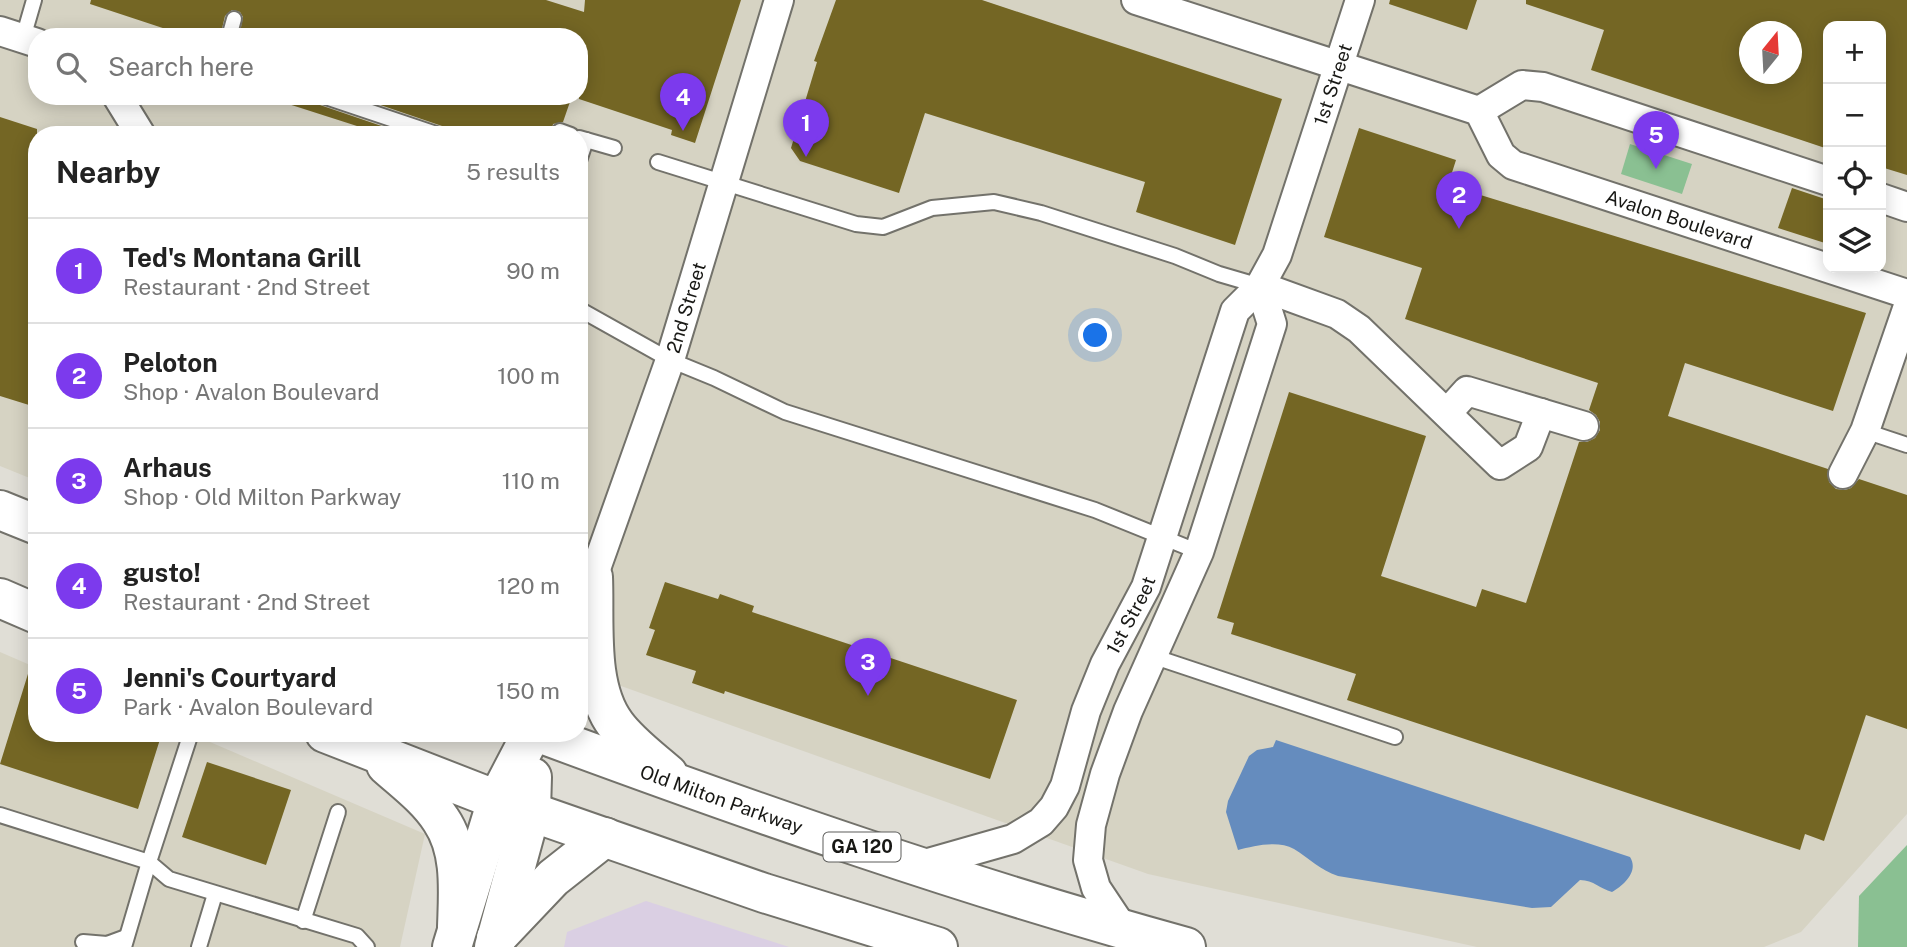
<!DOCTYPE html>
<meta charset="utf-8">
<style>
body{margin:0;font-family:"Public Sans",sans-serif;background:#f2f2f2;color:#222}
.controls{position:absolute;right:21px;top:21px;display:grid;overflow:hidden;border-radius:14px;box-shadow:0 4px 18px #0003}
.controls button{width:63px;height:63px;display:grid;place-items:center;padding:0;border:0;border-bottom:2px solid #e0e0e0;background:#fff;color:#222;font:35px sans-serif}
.compass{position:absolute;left:1739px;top:21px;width:63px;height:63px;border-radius:50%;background:#fff;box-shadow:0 4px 18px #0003;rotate:18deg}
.you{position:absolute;left:1096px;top:336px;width:24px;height:24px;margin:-18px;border:5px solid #fff;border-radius:50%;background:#1a73e8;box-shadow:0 0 0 10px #1a73e833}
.badge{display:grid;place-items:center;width:46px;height:46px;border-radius:50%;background:#7c3aed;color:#fff;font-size:23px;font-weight:700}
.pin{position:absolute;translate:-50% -58px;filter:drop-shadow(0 2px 4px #0008)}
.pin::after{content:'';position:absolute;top:37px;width:24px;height:21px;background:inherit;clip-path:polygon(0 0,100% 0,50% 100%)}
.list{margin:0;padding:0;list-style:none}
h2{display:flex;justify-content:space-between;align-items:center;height:91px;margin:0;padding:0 28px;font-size:30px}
h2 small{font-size:23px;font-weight:400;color:#767676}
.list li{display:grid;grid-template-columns:46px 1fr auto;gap:21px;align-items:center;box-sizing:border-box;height:105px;padding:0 28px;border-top:2px solid #e0e0e0}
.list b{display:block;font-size:26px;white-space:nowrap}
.list p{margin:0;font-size:23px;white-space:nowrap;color:#767676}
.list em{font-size:23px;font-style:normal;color:#767676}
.icon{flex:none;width:38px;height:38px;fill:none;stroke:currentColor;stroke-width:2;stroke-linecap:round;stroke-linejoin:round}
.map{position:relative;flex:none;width:1907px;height:947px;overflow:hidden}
.search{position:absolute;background:#fff;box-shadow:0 4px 18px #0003;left:28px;top:28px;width:560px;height:77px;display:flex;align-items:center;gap:18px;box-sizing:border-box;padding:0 24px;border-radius:28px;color:#767676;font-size:26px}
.panel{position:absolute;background:#fff;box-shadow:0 4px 18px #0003;left:28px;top:126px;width:560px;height:616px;border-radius:28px}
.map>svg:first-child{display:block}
.built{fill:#d6d3c3;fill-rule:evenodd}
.education{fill:#dacfe3}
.green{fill:#8ac092}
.water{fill:#658cbe}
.building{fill:#746624;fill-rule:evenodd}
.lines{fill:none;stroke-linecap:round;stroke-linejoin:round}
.lane-casing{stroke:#73726b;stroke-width:18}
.street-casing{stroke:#73726b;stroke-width:32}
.secondary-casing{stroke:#73726b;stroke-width:42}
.highway-casing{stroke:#73726b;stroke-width:42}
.lane{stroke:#fff;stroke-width:14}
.street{stroke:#fff;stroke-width:28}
.secondary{stroke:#fff;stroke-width:38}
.highway{stroke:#fff;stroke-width:38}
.labels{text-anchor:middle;stroke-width:5;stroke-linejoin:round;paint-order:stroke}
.shield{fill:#fff;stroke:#5d5d5b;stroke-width:2}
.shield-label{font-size:18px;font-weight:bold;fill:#181815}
.street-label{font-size:19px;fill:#181815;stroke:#fff}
</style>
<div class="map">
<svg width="1907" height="947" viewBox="0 0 1907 947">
<rect width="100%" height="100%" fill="#e0ded6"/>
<g class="built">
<path d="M0 0H1907V814L1801 932 1764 947H1477L1148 874 579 671V135H37V481L0 466ZM1828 26H1881V268H1828ZM1750 32H1792V74H1750ZM37 37H579V96H37Z"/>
<polygon points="0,652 37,668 37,733 189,733 425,834 400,947 0,947"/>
</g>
<polygon class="education" points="646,901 789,947 564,947 567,932"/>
<g class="green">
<polygon points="1630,144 1692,164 1682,194 1621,174"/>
<polygon points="1907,845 1907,947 1858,947 1859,896"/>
</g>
<path class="water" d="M1276 740 1630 857C1639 871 1624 885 1612 892 1600 889 1594 880 1580 880L1551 907 1532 908 1338 876C1320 870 1309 858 1294 849 1278 840 1254 846 1238 850L1226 812 1228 801 1249 756 1257 750 1273 747Z"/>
<g class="building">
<polygon points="91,0 546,0 584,12 585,0 741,0 695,143 671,135 672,130 579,99 579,37 239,37 243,17 240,12 232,10 225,16 220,37 190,37 90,4"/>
<polygon points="836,0 982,0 1282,99 1235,245 1136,212 1145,182 925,113 899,193 800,161 791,148 817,62 814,61"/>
<polygon points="1390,0 1477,0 1467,30 1389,4"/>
<path d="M1526 0H1907V175L1881 167V26H1828V149L1591 70 1604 30 1526 4ZM1749 32H1791V74H1749Z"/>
<polygon points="280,96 314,96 320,105 408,135 385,135 279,101"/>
<polygon points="354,96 572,96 563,122 553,124 551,135 448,135 442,126"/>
<polygon points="0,117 37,129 37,382 29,405 0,396"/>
<polygon points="1359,128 1456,160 1448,185 1866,313 1833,411 1685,363 1668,416 1828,469 1829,482 1836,489 1845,490 1851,488 1859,479 1907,495 1907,729 1866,715 1824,841 1805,834 1800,850 1347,700 1356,674 1231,634 1234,623 1217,618 1289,392 1426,436 1381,576 1476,607 1482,589 1526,603 1579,442 1587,442 1595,438 1600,430 1600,422 1596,415 1589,410 1598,383 1405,319 1422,268 1324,237"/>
<polygon points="1792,188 1828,200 1828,244 1778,228"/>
<polygon points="665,582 718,599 720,594 754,606 752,612 1017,700 990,779 725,691 724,694 692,683 696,671 646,655 655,630 649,628"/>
<polygon points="32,661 37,662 37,733 162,733 138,809 0,764"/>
<polygon points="207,762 291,790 266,865 182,837"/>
</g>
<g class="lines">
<defs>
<g id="lane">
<polyline points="229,37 234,19"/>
<polyline points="23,38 34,0"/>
<polyline points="323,96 439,135"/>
<polyline points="560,131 571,135"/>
<polyline points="579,138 614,148"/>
<polyline points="579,161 586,140"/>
<polyline points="658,162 856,224 883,227 932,208 994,202 1041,213 1175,256 1219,274 1260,286"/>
<polyline points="579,309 670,360 714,378 785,412 1095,510 1199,552"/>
<polyline points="1865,431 1907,445"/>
<polyline points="1152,656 1395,737"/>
<polyline points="191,733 149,862 169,879 357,936 367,947"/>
<polyline points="0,815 149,862 124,947"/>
<polyline points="303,921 338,812"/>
<polyline points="83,942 107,944 126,937"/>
<polyline points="199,947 215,894"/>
</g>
<g id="street">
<path id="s1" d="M1136 0 1479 111 1501 155 1513 165 1907 294"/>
<polyline points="0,31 37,43"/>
<polyline points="117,96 141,135"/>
<polyline points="1479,111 1522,85 1543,87 1828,181"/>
<polyline points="1881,198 1907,207"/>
<polyline points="1260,286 1337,314 1359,329 1500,465 1528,447 1541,413"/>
<polyline points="1448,412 1467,391 1584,426"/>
<polyline points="1843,474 1865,431 1907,309"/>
<path id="s2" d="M587 594 670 360 779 0"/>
<path id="s3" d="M918 866 1013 839 1041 822 1054 807 1065 786 1086 711 1105 664 1146 587 1235 311 1260 286 1277 255 1360 0"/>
<polyline points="1124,930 1096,888 1088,860 1091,825 1105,774 1128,711 1199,552 1272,324 1260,286"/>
</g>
<g id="secondary">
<polyline points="452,947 497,800 532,733"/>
<polyline points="494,947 531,811 532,777"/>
</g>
<g id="highway">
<polyline points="0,510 37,525"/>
<path d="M593 577C595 623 587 687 616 725 630 744 651 759 668 774"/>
<polyline points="0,598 37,614"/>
<polyline points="325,733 497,800 764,893 938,947"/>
<path id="s4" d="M539 733C752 812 967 887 1186 947"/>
<path d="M386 765C405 782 427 798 441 820 462 851 458 892 457 927"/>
<polyline points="496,938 553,878 605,837"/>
</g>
</defs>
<use href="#lane" class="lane-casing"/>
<use href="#street" class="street-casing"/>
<use href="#secondary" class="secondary-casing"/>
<use href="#highway" class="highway-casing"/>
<use href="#lane" class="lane"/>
<use href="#street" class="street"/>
<use href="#secondary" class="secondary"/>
<use href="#highway" class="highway"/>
</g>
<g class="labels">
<rect class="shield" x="823.5" y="832.5" width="77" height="29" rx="5"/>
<g class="shield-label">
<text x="862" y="853">GA 120</text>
</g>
<g class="street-label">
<text dy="7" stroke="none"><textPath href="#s3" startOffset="931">1st Street</textPath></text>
<text dy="7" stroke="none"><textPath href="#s1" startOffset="600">Avalon Boulevard</textPath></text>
<text dy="7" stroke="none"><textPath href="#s2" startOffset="303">2nd Street</textPath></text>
<text dy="7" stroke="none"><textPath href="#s3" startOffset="359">1st Street</textPath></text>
<text dy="7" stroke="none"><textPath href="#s4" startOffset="194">Old Milton Parkway</textPath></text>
</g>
</g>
</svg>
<div class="controls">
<button>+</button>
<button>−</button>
<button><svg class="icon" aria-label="locate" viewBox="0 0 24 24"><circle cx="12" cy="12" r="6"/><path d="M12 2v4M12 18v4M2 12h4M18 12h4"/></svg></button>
<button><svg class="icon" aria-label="layers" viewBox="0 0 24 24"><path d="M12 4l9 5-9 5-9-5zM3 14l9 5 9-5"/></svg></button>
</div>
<svg class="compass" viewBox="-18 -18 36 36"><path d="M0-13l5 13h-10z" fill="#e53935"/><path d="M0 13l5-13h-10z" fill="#767676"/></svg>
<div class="you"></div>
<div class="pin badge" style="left:806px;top:157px">1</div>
<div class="pin badge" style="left:1459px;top:229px">2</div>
<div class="pin badge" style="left:868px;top:696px">3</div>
<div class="pin badge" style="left:683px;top:131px">4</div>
<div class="pin badge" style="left:1656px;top:169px">5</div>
<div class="search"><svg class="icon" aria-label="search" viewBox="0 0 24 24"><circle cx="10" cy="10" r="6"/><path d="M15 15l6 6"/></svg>Search here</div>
<section class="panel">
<h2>Nearby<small>5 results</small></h2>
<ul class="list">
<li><span class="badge">1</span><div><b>Ted's Montana Grill</b><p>Restaurant · 2nd Street</p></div><em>90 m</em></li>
<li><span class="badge">2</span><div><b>Peloton</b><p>Shop · Avalon Boulevard</p></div><em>100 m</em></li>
<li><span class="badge">3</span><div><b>Arhaus</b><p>Shop · Old Milton Parkway</p></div><em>110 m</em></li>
<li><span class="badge">4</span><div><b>gusto!</b><p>Restaurant · 2nd Street</p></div><em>120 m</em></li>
<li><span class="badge">5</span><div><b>Jenni's Courtyard</b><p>Park · Avalon Boulevard</p></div><em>150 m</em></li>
</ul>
</section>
</div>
